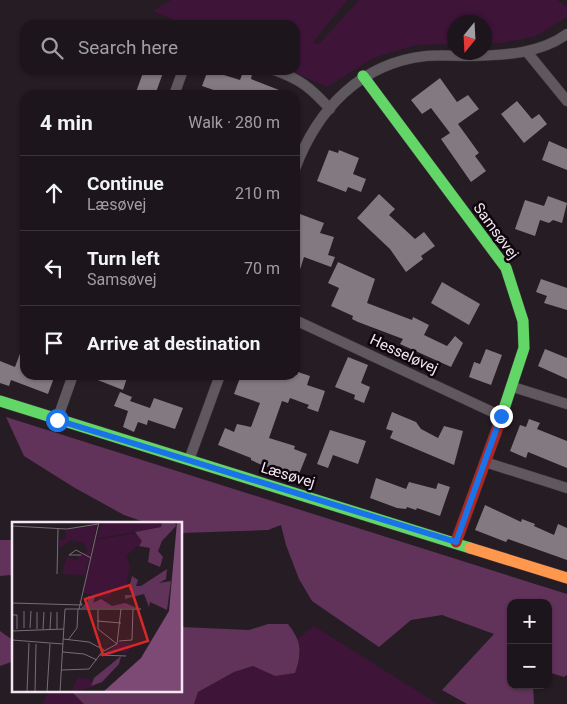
<!DOCTYPE html>
<meta charset="utf-8">
<style>
body{margin:0;font-family:Roboto,sans-serif;background:#292228;color:#f1f3f6}
.controls{position:absolute;right:15px;bottom:15px;display:grid;overflow:hidden;border-radius:10px;box-shadow:0 1px 4px #0004}
.controls button{width:45px;height:45px;display:grid;place-items:center;padding:0;border:0;border-bottom:1px solid #3a343a;background:#1c151b;color:#f1f3f6;font:25px sans-serif}
.compass{position:absolute;left:447px;top:15px;width:45px;height:45px;border-radius:50%;background:#1c151b;box-shadow:0 1px 4px #0004;rotate:198deg}
.stop{position:absolute;width:15px;height:15px;margin:-11px;border:4px solid #1a73e8;border-radius:50%;background:#fff}
.stop.end{background:#1a73e8;border-color:#fff;box-shadow:0 1px 5px #0008}
.list{margin:0;padding:0;list-style:none}
h2{display:flex;justify-content:space-between;align-items:center;height:65px;margin:0;padding:0 20px;font-size:21px}
h2 small{font-size:16px;font-weight:400;color:#a09fa3}
.list li{display:grid;grid-template-columns:32px 1fr auto;gap:15px;align-items:center;box-sizing:border-box;height:75px;padding:0 20px;border-top:1px solid #3a343a}
.list b{display:block;font-size:19px;white-space:nowrap}
.list p{margin:0;font-size:16px;white-space:nowrap;color:#a09fa3}
.list em{font-size:16px;font-style:normal;color:#a09fa3}
.icon{flex:none;width:28px;height:28px;fill:none;stroke:currentColor;stroke-width:2;stroke-linecap:round;stroke-linejoin:round}
.map{position:relative;flex:none;width:567px;height:704px;overflow:hidden}
.search{position:absolute;background:#1c151b;box-shadow:0 1px 4px #0004;left:20px;top:20px;width:280px;height:55px;display:flex;align-items:center;gap:12px;box-sizing:border-box;padding:0 18px;border-radius:15px;color:#a09fa3;font-size:19px}
.panel{position:absolute;background:#1c151b;box-shadow:0 1px 4px #0004;left:20px;top:90px;width:280px;height:290px;border-radius:15px}
.map>svg:first-child{display:block}
.green{fill:#3e1439}
.forest{fill:#61335a}
.building{fill:#837a81}
.lines{fill:none;stroke-linecap:round;stroke-linejoin:round}
.street-casing{stroke:#40383e;stroke-width:11}
.fast-casing{stroke:#40383e;stroke-width:12}
.slow-casing{stroke:#40383e;stroke-width:12}
.jam-casing{stroke:#40383e;stroke-width:12}
.street{stroke:#60585f;stroke-width:10}
.fast{stroke:#63d668;stroke-width:11}
.slow{stroke:#ff974d;stroke-width:11}
.jam{stroke:#b3261e;stroke-width:11}
.route{stroke:#1a73e8;stroke-width:6}
.labels{text-anchor:middle;stroke-width:5;stroke-linejoin:round;paint-order:stroke}
.street-label{font-size:15px;fill:#f4e7f1;stroke:#0e060c}
.inset-road{fill:none;stroke:#786d76;stroke-width:1}
.view{fill:#d62828;fill-opacity:0.15;stroke:#d62828;stroke-width:2.5}
.inset-edge{fill:none;stroke:#f4e7f1;stroke-width:2.5}
</style>
<div class="map">
<svg width="567" height="704" viewBox="0 0 567 704">
<rect width="100%" height="100%" fill="#261c24"/>
<g class="green">
<polygon points="171,0 347,0 315,40 314,44 319,44 359,0 557,0 567,7 567,17 536,36 502,43 485,43 484,22 454,22 454,44 416,45 373,58 327,87 289,70 295,70 295,25 186,25 153,11"/>
<polygon points="314,626 438,704 194,704 198,692 234,672 253,666 275,676 301,655 297,639"/>
<polygon points="50,690 70,690 84,704 42,704"/>
</g>
<g class="forest">
<polygon points="6,417 567,594 567,675 564,677 548,672 548,603 511,603 511,685 533,685 534,704 467,704 442,690 494,634 442,615 411,620 379,647 312,601 299,579 286,545 281,525 268,530 181,533 181,523 147,523 124,515 75,488 24,456"/>
<polygon points="0,540 14,540 14,578 10,575 0,576"/>
<path d="M268 624H288C302 642 302 652 295 673L275 676 253 666 234 672 198 692 194 704H84L70 690H181V627L249 630Z"/>
<polygon points="0,631 14,641 14,661 0,666"/>
</g>
<g class="building">
<polygon points="144,70 164,70 155,95 136,92"/>
<polygon points="208,70 240,80 243,72 252,74 251,79 292,95 228,95 202,86"/>
<polygon points="440,78 457,102 468,95 479,109 458,124 479,153 475,156 486,171 471,182 441,139 450,133 431,108 422,114 411,100"/>
<polygon points="517,101 532,119 539,114 547,124 524,143 501,114"/>
<polygon points="549,141 567,149 567,170 542,160"/>
<polygon points="329,150 338,153 339,150 359,158 353,174 366,179 361,192 348,187 346,192 317,181"/>
<polygon points="379,194 395,209 389,215 415,239 424,232 435,246 421,256 423,259 406,272 390,249 357,218"/>
<polygon points="548,196 567,203 562,223 553,220 549,223 540,220 535,236 515,229 525,200 544,206"/>
<polygon points="300,214 324,223 320,233 334,237 328,255 335,257 331,267 304,257 297,279 295,228"/>
<polygon points="338,262 375,279 367,303 412,320 413,317 429,325 424,335 447,346 455,336 463,343 451,367 400,344 403,339 358,322 352,319 353,316 331,306 339,288 328,283"/>
<polygon points="541,279 567,288 567,310 544,303 547,296 536,292"/>
<polygon points="442,282 480,304 469,325 431,303"/>
<polygon points="24,343 25,375 55,375 48,394 11,380 9,386 0,383 0,361 15,367"/>
<polygon points="486,349 502,355 491,385 469,377 474,362 480,364"/>
<polygon points="545,349 567,358 567,379 538,366"/>
<polygon points="348,357 368,365 361,383 370,387 364,403 354,399 355,395 335,387"/>
<polygon points="298,372 310,376 307,385 325,391 318,412 307,408 309,405 290,398 288,403 282,401 269,438 295,446 294,449 307,454 299,474 295,473 294,475 264,466 251,460 251,458 218,445 225,428 234,432 237,424 251,427 260,403 234,394 241,375 297,375"/>
<polygon points="85,375 128,375 123,390"/>
<polygon points="120,392 132,397 130,401 150,408 154,398 183,408 175,429 148,420 147,425 138,422 134,432 123,427 128,411 114,406"/>
<polygon points="392,412 416,422 421,429 438,438 444,426 463,431 454,465 390,438 393,431 386,429"/>
<polygon points="529,419 540,423 537,429 567,441 567,468 528,452 526,458 510,451 520,425 526,427"/>
<polygon points="330,430 366,441 358,464 333,455 328,468 317,464"/>
<polygon points="376,478 406,489 409,482 436,489 438,483 450,487 440,516 417,508 416,510 407,507 406,509 397,508 370,498"/>
<polygon points="485,505 521,522 522,519 535,524 534,526 554,535 558,524 567,528 567,560 508,539 506,542 475,530"/>
</g>
<g class="lines">
<defs>
<g id="street">
<polyline points="527,52 567,101"/>
<path d="M274 70C300 79 311 88 330 109"/>
<polyline points="174,95 183,70"/>
<path d="M295 169C317 110 360 63 426 56 441 55 457 56 472 56 504 55 540 54 567 34"/>
<polyline points="295,320 501,416"/>
<polyline points="513,387 567,404"/>
<polyline points="57,420 73,375"/>
<polyline points="189,460 220,375"/>
<polyline points="485,462 567,488"/>
</g>
<g id="fast">
<polyline points="363,76 506,268 523,321 524,348 499,424"/>
<polyline points="0,401 470,548"/>
</g>
<polyline id="slow" points="470,548 567,578"/>
<polyline id="jam" points="456,542 499,424"/>
</defs>
<use href="#street" class="street-casing"/>
<use href="#fast" class="fast-casing"/>
<use href="#slow" class="slow-casing"/>
<use href="#jam" class="jam-casing"/>
<use href="#street" class="street"/>
<use href="#fast" class="fast"/>
<use href="#slow" class="slow"/>
<use href="#jam" class="jam"/>
</g>
<g class="lines">
<polyline class="route" points="57,420 456,542 501,416"/>
</g>
<g class="labels">
<g class="street-label">
<text transform="translate(496 231) rotate(54)" y="5">Samsøvej</text>
<text transform="translate(404 354) rotate(25)" y="5">Hesseløvej</text>
<text transform="translate(288 475) rotate(17)" y="5">Læsøvej</text>
</g>
</g>
<g transform="translate(12 522)">
<rect width="170" height="170" fill="#261c24"/>
<path d="M96 0 110 1 150 0 149 5 84 17 89 2ZM85 3 73 53 50 52 55 34 65 39 66 34 76 29 72 21 59 18 47 27V18H53L54 8ZM118 12 127 13 131 19 114 34 118 43 114 66 102 69 95 77 71 71 83 18ZM108 120 123 122 113 132 108 128 96 134 90 133ZM66 155 77 157 82 165 59 170Z" fill="#3e1439"/>
<path d="M150 0H163L164 4 150 19 146 29 151 35 148 45 136 40 138 26 127 24 130 19 123 10 149 5ZM155 47 154 57 147 61 159 59 155 88 138 80 137 85 132 72 113 77V73H122L117 67 120 54 126 58 124 64H129ZM76 74 83 75 81 81 89 77 100 84 113 81 125 86H69L76 79ZM109 134 107 142 90 160 79 164 82 156Z" fill="#61335a"/>
<path d="M165 0H170V170H91L129 136 157 89Z" fill="#7c4a75"/>
<path class="inset-road" d="M0 4 55 7 86 2M69 33H57L64 28 79 36M45 52 46 7M0 81 70 83 68 79M67 87 87 0M86 88V107L105 122M0 93H5V107M85 99 109 101M12 106V89M18 106 19 89M25 107V90M31 107 32 90M38 107 39 90M45 107V90M0 109 52 107M51 117 77 120 92 128M0 118 51 122M56 118 65 106 66 87M107 119 120 118 121 87M51 130 72 132 85 138M88 133 114 134M50 148 77 147 90 130 105 122 109 87M15 170 17 121M23 170 24 122M35 170 38 122M48 170 53 87H129"/>
<path class="view" d="M118 63 136 119 91 133 73 77Z"/>
<rect width="170" height="170" class="inset-edge"/>
</g>
</svg>
<div class="controls">
<button>+</button>
<button>−</button>
</div>
<svg class="compass" viewBox="-18 -18 36 36"><path d="M0-13l5 13h-10z" fill="#e53935"/><path d="M0 13l5-13h-10z" fill="#a09fa3"/></svg>
<div class="stop" style="left:57px;top:420px"></div>
<div class="stop end" style="left:501px;top:416px"></div>
<div class="search"><svg class="icon" aria-label="search" viewBox="0 0 24 24"><circle cx="10" cy="10" r="6"/><path d="M15 15l6 6"/></svg>Search here</div>
<section class="panel">
<h2>4 min<small>Walk · 280 m</small></h2>
<ul class="list">
<li><svg class="icon" aria-label="ahead" viewBox="0 0 24 24"><path d="M12 20V5M6 11l6-6 6 6"/></svg><div><b>Continue</b><p>Læsøvej</p></div><em>210 m</em></li>
<li><svg class="icon" aria-label="left" viewBox="0 0 24 24"><path d="M17 20v-9H6M10 6l-5 5 5 5"/></svg><div><b>Turn left</b><p>Samsøvej</p></div><em>70 m</em></li>
<li><svg class="icon" aria-label="arrive" viewBox="0 0 24 24"><path d="M6 21V4h12l-3 4 3 4H6"/></svg><div><b>Arrive at destination</b></div></li>
</ul>
</section>
</div>
